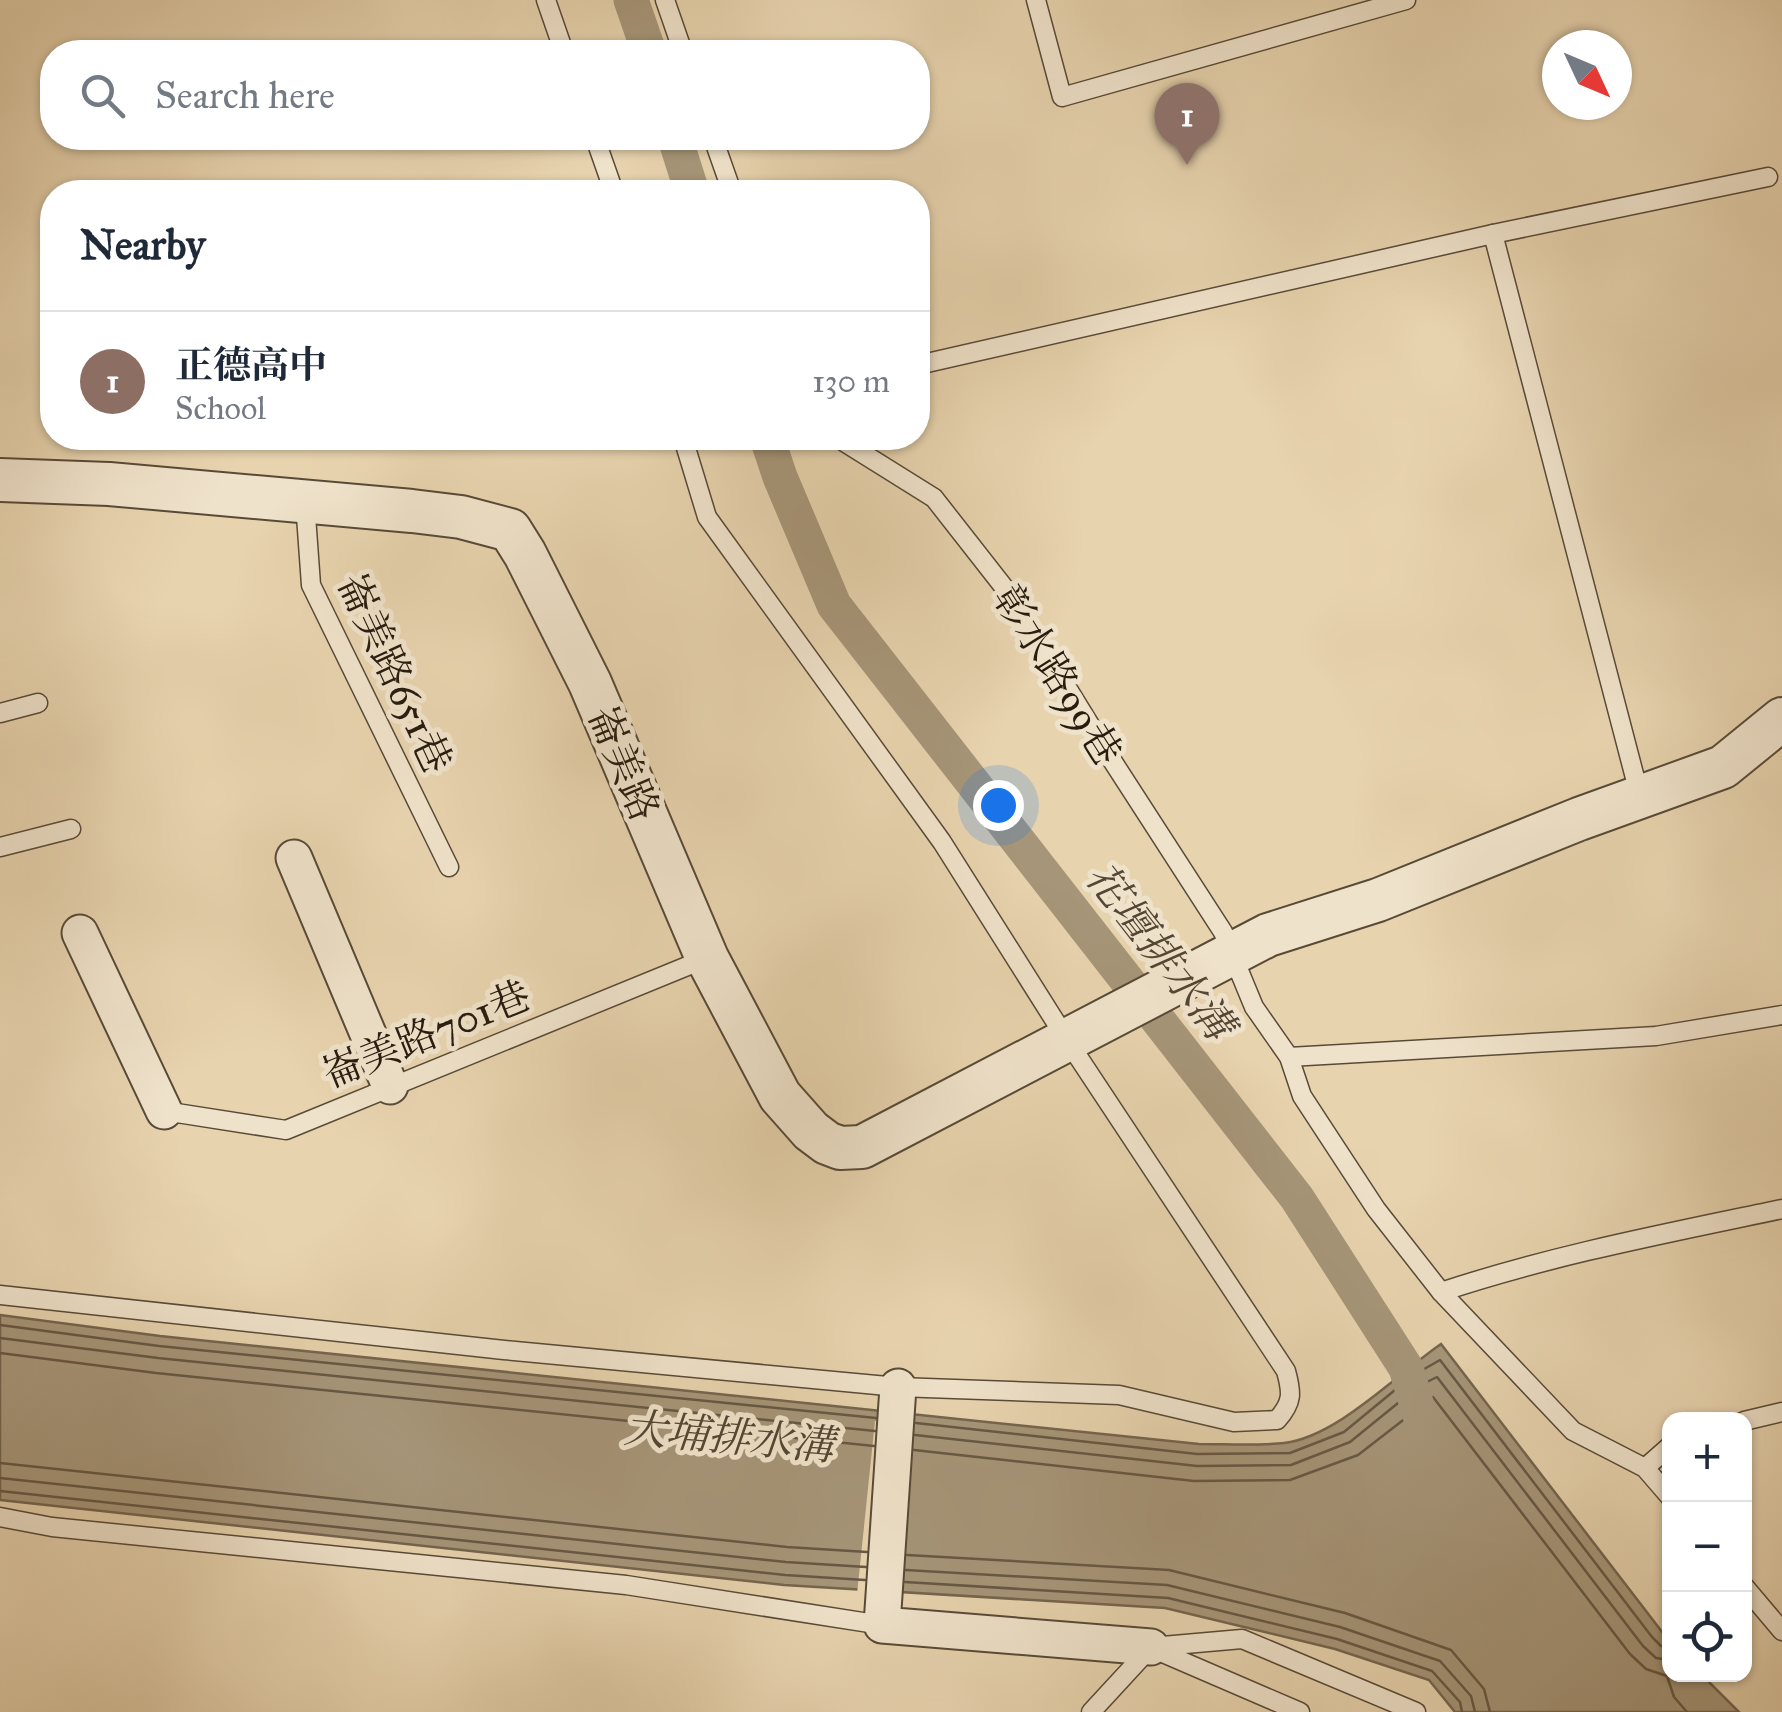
<!DOCTYPE html>
<meta charset="utf-8">
<style>
body{margin:0;font-family:"IM FELL Great Primer","Noto Serif TC",serif;background:#f6f6f7;color:#1f2937}
.controls{position:absolute;right:30px;bottom:30px;display:grid;overflow:hidden;border-radius:20px;box-shadow:0 2px 8px #0004}
.controls button{width:90px;height:90px;display:grid;place-items:center;padding:0;border:0;border-bottom:2px solid #e0e1e3;background:#fff;color:#1f2937;font:50px sans-serif}
.compass{position:absolute;left:1542px;top:30px;width:90px;height:90px;border-radius:50%;background:#fff;box-shadow:0 2px 8px #0004;rotate:134deg}
.you{position:absolute;left:998px;top:805px;width:35px;height:35px;margin:-25px;border:8px solid #fff;border-radius:50%;background:#1a73e8;box-shadow:0 0 0 15px #1a73e833}
.badge{display:grid;place-items:center;width:65px;height:65px;border-radius:50%;background:#8f2418;color:#fff;font-size:32px;font-weight:700}
.pin{position:absolute;translate:-50% -82px;filter:drop-shadow(0 2px 5px #0008)}
.pin::after{content:'';position:absolute;top:52px;width:35px;height:30px;background:inherit;clip-path:polygon(0 0,100% 0,50% 100%)}
.list{margin:0;padding:0;list-style:none}
h2{display:flex;justify-content:space-between;align-items:center;height:130px;margin:0;padding:0 40px;font-size:42px}
h2 small{font-size:32px;font-weight:400;color:#747a83}
.list li{display:grid;grid-template-columns:65px 1fr auto;gap:30px;align-items:center;box-sizing:border-box;height:140px;padding:0 40px;border-top:2px solid #e0e1e3}
.list b{display:block;font-size:38px;white-space:nowrap}
.list p{margin:0;font-size:32px;white-space:nowrap;color:#747a83}
.list em{font-size:32px;font-style:normal;color:#747a83}
.icon{flex:none;width:55px;height:55px;fill:none;stroke:currentColor;stroke-width:2;stroke-linecap:round;stroke-linejoin:round}
.map{position:relative;flex:none;width:1782px;height:1712px;overflow:hidden}
.search{position:absolute;background:#fff;box-shadow:0 2px 8px #0004;left:40px;top:40px;width:890px;height:110px;display:flex;align-items:center;gap:25px;box-sizing:border-box;padding:0 35px;border-radius:40px;color:#747a83;font-size:38px}
.panel{position:absolute;background:#fff;box-shadow:0 2px 8px #0004;left:40px;top:180px;width:890px;height:270px;border-radius:40px}
.map>svg:first-child{display:block}
.water{fill:#a69578;stroke:#74654e;stroke-width:2.5}
.pier{fill:#e7d3ae}
.lines{fill:none;stroke-linecap:round;stroke-linejoin:round}
.shore{stroke:#675844;stroke-width:2.5}
.canal{stroke:#a69578;stroke-width:35}
.service-casing{stroke:#584a37;stroke-width:21}
.minor-casing{stroke:#584a37;stroke-width:39}
.tertiary-casing{stroke:#584a37;stroke-width:46}
.service{stroke:#efe2ca;stroke-width:18}
.minor{stroke:#efe2ca;stroke-width:35}
.tertiary{stroke:#efe2ca;stroke-width:42}
.labels{text-anchor:middle;stroke-width:10;stroke-linejoin:round;paint-order:stroke}
.street-label{font-size:40px;fill:#281c0f;stroke:#efe2ca}
.water-label{font-size:42px;font-style:italic;fill:#544634;stroke:#efe2ca}
</style>
<div class="map">
<svg width="1782" height="1712" viewBox="0 0 1782 1712">
<rect width="100%" height="100%" fill="#e7d3ae"/>
<filter id="stains"><feTurbulence type="fractalNoise" baseFrequency=".002" numOctaves="4"/><feColorMatrix values="0 0 0 0 .2 0 0 0 0 .09 0 0 0 0 .02 0 0 0 .5 -.17"/></filter>
<radialGradient id="worn" r=".72"><stop offset=".6" stop-color="#630" stop-opacity="0"/><stop offset="1" stop-color="#630" stop-opacity=".3"/></radialGradient>
<path class="water" d="M0 1315 160 1336 1199 1444C1227 1444 1256 1446 1284 1443 1337 1437 1397 1374 1441 1344L1669 1641 1670 1674 1702 1675 1739 1712H1455L1429 1680 1335 1649 1165 1608 784 1585 0 1500Z"/>
<polygon class="pier" points="875,1421 910,1424 891,1597 857,1594"/>
<g class="lines">
<g class="shore">
<polyline points="0,1325 159,1346 876,1418"/>
<polyline points="0,1338 158,1358 875,1431"/>
<polyline points="0,1353 156,1373 874,1446"/>
<polyline points="916,1423 1197,1454 1290,1453 1344,1432 1412,1376 1440,1360 1652,1637 1661,1646 1670,1647"/>
<polyline points="915,1435 1197,1466 1291,1465 1350,1442 1419,1386 1437,1377 1643,1646 1656,1658 1670,1660"/>
<polyline points="914,1450 1194,1481 1290,1480 1358,1455 1433,1397 1630,1654 1646,1669 1667,1676 1674,1697 1687,1712"/>
<polyline points="0,1463 787,1547 867,1552"/>
<polyline points="0,1478 786,1562 866,1567"/>
<polyline points="0,1491 785,1575 865,1580"/>
<polyline points="907,1555 1169,1570 1345,1613 1451,1650 1484,1689 1490,1712"/>
<polyline points="906,1570 1167,1585 1340,1627 1440,1661 1471,1696 1475,1712"/>
<polyline points="905,1582 1168,1598 1337,1639 1432,1671 1460,1702 1462,1712"/>
</g>
<g class="canal">
<polyline points="631,0 649,52"/>
<polyline points="675,138 692,192"/>
<polyline points="767,438 780,477 834,605 1297,1198 1406,1368 1419,1413"/>
</g>
<defs>
<g id="service">
<polyline points="546,0 564,52"/>
<polyline points="665,0 683,52"/>
<polyline points="1036,0 1062,97 1406,0"/>
<polyline points="595,138 614,192"/>
<polyline points="713,138 732,192"/>
<polyline points="1493,234 1640,797"/>
<polyline points="918,365 1493,234 1768,177"/>
<polyline points="838,438 934,498 1010,595 1106,751 1223,932 1254,1007 1289,1057 1302,1096 1376,1209 1441,1292 1573,1431 1645,1468 1670,1497"/>
<polyline points="305,502 311,585 449,867"/>
<polyline points="0,713 38,703"/>
<polyline points="0,847 71,829"/>
<polyline points="1289,1057 1656,1036 1782,1015"/>
<polyline points="164,1111 286,1130 707,958"/>
<path d="M1441 1292C1552 1255 1668 1233 1782 1209"/>
<path d="M0 1295 504 1350 898 1387 1119 1395 1234 1422 1277 1420C1293 1402 1292 1393 1286 1371L1067 1040 942 842 707 517 683 438"/>
<polyline points="1744,1421 1782,1412"/>
<polyline points="1645,1468 1670,1446"/>
<polyline points="0,1517 52,1527 626,1585 882,1625"/>
<polyline points="1744,1586 1782,1631"/>
<polyline points="1156,1650 1300,1712"/>
<polyline points="1091,1712 1151,1647 1242,1639 1416,1712"/>
</g>
<g id="minor">
<polyline points="294,858 390,1086"/>
<polyline points="80,933 164,1111"/>
<polyline points="898,1387 882,1625 1151,1647"/>
</g>
<polyline id="tertiary" points="0,480 109,484 412,511 461,517 510,530 525,554 590,683 707,958 780,1096 811,1131 827,1143 840,1148 862,1147 1268,935 1378,900 1579,819 1723,767 1782,719"/>
</defs>
<use href="#service" class="service-casing"/>
<use href="#minor" class="minor-casing"/>
<use href="#tertiary" class="tertiary-casing"/>
<use href="#service" class="service"/>
<use href="#minor" class="minor"/>
<use href="#tertiary" class="tertiary"/>
</g>
<g class="labels">
<g class="street-label">
<text transform="translate(395 673) rotate(65)" y="14">崙美路651巷</text>
<text transform="translate(1058 675) rotate(58)" y="14">彰水路99巷</text>
<text transform="translate(624 763) rotate(67)" y="14">崙美路</text>
<text transform="translate(426 1034) rotate(-22)" y="14">崙美路701巷</text>
</g>
<g class="water-label">
<text transform="translate(1160 950) rotate(52)" y="15">花壇排水溝</text>
<text transform="translate(729 1436) rotate(5)" y="15">大埔排水溝</text>
</g>
</g>
<rect width="100%" height="100%" filter="url(#stains)"/>
<rect width="100%" height="100%" fill="url(#worn)"/>
</svg>
<div class="controls">
<button>+</button>
<button>−</button>
<button><svg class="icon" aria-label="locate" viewBox="0 0 24 24"><circle cx="12" cy="12" r="6"/><path d="M12 2v4M12 18v4M2 12h4M18 12h4"/></svg></button>
</div>
<svg class="compass" viewBox="-18 -18 36 36"><path d="M0-13l5 13h-10z" fill="#e53935"/><path d="M0 13l5-13h-10z" fill="#747a83"/></svg>
<div class="you"></div>
<div class="pin badge" style="left:1187px;top:165px;background:#8d6e63">1</div>
<div class="search"><svg class="icon" aria-label="search" viewBox="0 0 24 24"><circle cx="10" cy="10" r="6"/><path d="M15 15l6 6"/></svg>Search here</div>
<section class="panel">
<h2>Nearby<small></small></h2>
<ul class="list">
<li><span class="badge" style="background:#8d6e63">1</span><div><b>正德高中</b><p>School</p></div><em>130 m</em></li>
</ul>
</section>
</div>
